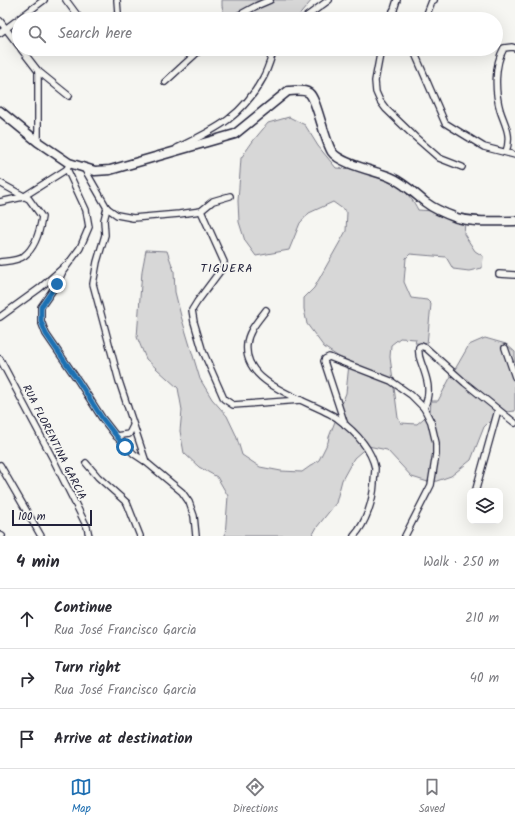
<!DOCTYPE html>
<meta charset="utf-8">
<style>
body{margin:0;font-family:Kalam,sans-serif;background:#f7f7f7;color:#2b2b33}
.controls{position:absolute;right:12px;bottom:12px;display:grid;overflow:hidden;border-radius:8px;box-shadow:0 4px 16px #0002}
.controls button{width:36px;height:36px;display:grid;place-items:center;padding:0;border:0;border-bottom:1px solid #e1e1e2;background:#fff;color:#2b2b33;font:20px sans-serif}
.scale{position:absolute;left:12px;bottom:10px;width:80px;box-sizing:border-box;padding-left:4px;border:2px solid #22223b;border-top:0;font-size:11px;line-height:14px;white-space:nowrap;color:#22223b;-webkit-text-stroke:3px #f6f6f2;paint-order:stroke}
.stop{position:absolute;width:12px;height:12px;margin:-9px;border:3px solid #1f6fb2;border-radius:50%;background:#fff}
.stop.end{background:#1f6fb2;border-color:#fff;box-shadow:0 1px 4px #0008}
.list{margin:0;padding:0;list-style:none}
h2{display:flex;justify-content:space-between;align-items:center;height:52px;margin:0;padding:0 16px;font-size:17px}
h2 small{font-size:13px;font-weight:400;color:#7c7c81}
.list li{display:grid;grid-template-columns:26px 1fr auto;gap:12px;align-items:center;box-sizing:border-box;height:60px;padding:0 16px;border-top:1px solid #e1e1e2}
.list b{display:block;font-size:15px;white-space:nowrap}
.list p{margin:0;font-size:13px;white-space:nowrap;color:#7c7c81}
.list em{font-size:13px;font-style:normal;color:#7c7c81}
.icon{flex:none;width:22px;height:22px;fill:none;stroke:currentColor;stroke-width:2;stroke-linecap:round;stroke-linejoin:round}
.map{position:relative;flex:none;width:515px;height:536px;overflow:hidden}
.search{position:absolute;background:#fff;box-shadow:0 4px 16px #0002;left:12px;right:12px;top:12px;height:44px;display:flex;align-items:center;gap:10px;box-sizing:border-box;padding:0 14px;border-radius:22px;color:#7c7c81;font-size:15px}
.sheet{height:232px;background:#fff}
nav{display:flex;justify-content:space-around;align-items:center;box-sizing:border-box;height:56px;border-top:1px solid #e1e1e2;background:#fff;font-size:11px;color:#7c7c81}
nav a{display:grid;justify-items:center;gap:2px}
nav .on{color:#1f6fb2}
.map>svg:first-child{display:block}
.green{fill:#d7d7d7;stroke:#7c7c89}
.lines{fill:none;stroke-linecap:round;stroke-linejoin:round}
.street-casing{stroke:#22223b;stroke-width:8}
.secondary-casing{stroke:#22223b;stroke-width:11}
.street{stroke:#f6f6f2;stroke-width:5.5}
.secondary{stroke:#f6f6f2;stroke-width:8}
.route{stroke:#1f6fb2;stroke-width:5}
.labels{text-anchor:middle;stroke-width:3.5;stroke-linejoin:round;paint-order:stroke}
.street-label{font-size:11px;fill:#22223b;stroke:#f6f6f2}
.neighbourhood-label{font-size:12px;letter-spacing:1px;fill:#22223b;stroke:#f6f6f2}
</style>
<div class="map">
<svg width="515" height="536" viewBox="0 0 515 536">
<rect width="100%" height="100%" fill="#f6f6f2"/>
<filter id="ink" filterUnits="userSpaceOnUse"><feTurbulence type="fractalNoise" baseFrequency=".025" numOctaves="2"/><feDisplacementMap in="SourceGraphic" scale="8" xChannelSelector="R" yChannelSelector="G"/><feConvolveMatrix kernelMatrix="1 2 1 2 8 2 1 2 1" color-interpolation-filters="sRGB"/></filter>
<g filter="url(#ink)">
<g class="green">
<polygon points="222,0 312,0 296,19 225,19 222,6"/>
<path d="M289 117 305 125 318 146 336 168C346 169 358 168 368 170 387 174 410 192 418 210L434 211 465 222 464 234 475 251 483 256 482 268 469 271 453 269 446 257 410 254 406 258 404 282 411 298 427 300 431 304 427 344 415 343 416 339 400 338 391 345 390 357 398 418 401 423 417 424 430 413 431 401H438L439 399 450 378 469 345 485 338 506 344 515 352V411L498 413 484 427 471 460 451 476 431 483 412 477 387 450 368 446 354 458 342 480 336 503 317 527 312 536H225L228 496 217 477 199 467 184 453 180 431 182 410 178 388 146 359 137 337 142 271 146 250 167 251 174 271 175 292 181 316 200 379 212 399 227 416 236 435 242 455 260 467 281 471 302 472 319 460 328 442 329 437 346 393 349 364 324 347 307 324 304 309V298L314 288 346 231 347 212 333 202 309 213 300 223 289 250 256 256 245 241 239 222 238 201 241 158 253 141 268 123Z"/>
</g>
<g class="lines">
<defs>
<g id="street">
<polyline points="66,0 80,19"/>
<polyline points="393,11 398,19"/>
<polyline points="113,19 118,13 117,0"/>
<polyline points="232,19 256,6 270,0"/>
<polyline points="303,19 329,0"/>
<polyline points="391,19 397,0"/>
<polyline points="425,19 432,1 434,0"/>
<polyline points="0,21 19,46"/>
<polyline points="0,33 44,0"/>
<polyline points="21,49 38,71 69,96"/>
<polyline points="381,49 375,81 376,92 380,101 386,109 415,137 439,158 462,167"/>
<polyline points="413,49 445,123 484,147 515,155"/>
<polyline points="165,82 201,49"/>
<polyline points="38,142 38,71"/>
<path d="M177 148C216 129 241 118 263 78 268 69 271 58 274 49"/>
<path d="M506 152C512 134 505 126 500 110 495 92 494 65 504 48L512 47 515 48"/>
<polyline points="84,168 107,208 117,215 133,218 179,214 201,211 213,201 230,196"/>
<polyline points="67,169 86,210 89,227 80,248 63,271 57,284 41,307 41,321 46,334 79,382 102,418 116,436 134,454 146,462 182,492 189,502 194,516 196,536"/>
<path d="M0 183 29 199 42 217C40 230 36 247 24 256 18 261 8 261 0 262"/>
<polyline points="0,202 23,197 67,169 68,167"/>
<polyline points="107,208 104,220 105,235 97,262 93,284 119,381 146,462"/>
<polyline points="201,211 224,262 223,267 197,302 192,310 194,322 202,349 224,399 233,405 301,400"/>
<polyline points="499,274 515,275"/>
<path d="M266 310C258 321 248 331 247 344 242 386 310 400 337 418 353 430 371 448 375 468 375 473 374 478 374 483 373 501 366 523 354 536"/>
<polyline points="0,317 40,288 65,266"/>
<polyline points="505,348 515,377"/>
<polyline points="0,359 53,459 87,527 89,536"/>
<path d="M345 425 324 361 325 359 329 357 391 381 411 395 424 408C432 391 427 378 421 362 419 357 418 353 419 347L421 346 426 348 465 383 515 423"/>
<polyline points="116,436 129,434 133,426"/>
<polyline points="86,463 98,477 127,503 140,536"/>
<polyline points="0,465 41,536"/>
<polyline points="476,489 498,410"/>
<polyline points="0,535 2,536"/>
<polyline points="405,536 431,485 436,454 436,443 431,422 424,408"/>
</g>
<path id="secondary" d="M0 111 38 142 69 163 95 171 110 170 235 134 288 91C294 91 303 89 309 93 317 99 324 140 332 152 340 164 376 171 390 177 403 182 414 193 425 202 434 209 446 214 457 218 476 223 496 221 515 221"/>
</defs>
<use href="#street" class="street-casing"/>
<use href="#secondary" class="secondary-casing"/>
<use href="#street" class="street"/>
<use href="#secondary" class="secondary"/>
</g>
</g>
<g class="lines" filter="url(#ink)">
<polyline class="route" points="57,284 41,307 41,321 46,334 79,382 102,418 125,447"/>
</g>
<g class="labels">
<g class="street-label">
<text transform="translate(55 442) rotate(63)" y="4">RUA FLORENTINA GARCIA</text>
</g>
<g class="neighbourhood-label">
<text x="227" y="272">TIGUERA</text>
</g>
</g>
</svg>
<div class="controls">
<button><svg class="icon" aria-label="layers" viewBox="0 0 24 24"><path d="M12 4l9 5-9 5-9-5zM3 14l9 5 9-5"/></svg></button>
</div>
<div class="scale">100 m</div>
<div class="stop" style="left:125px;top:447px"></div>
<div class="stop end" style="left:57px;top:284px"></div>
<div class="search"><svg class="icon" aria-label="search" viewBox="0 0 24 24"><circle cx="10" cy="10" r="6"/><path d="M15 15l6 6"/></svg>Search here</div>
</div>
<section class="sheet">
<h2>4 min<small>Walk · 250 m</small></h2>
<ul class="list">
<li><svg class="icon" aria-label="ahead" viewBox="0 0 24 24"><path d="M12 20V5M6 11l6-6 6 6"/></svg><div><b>Continue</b><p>Rua José Francisco Garcia</p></div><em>210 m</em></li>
<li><svg class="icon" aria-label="right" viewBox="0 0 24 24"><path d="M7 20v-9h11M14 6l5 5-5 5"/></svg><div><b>Turn right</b><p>Rua José Francisco Garcia</p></div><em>40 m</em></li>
<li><svg class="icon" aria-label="arrive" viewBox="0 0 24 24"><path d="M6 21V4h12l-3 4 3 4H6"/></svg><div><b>Arrive at destination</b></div></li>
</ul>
</section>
<nav>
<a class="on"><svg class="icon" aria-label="map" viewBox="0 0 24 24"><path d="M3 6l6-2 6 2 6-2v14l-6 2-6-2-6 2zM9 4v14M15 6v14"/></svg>Map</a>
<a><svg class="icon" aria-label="directions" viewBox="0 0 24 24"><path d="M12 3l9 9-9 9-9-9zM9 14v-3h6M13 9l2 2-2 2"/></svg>Directions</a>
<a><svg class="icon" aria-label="saved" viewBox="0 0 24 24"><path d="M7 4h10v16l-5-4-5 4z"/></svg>Saved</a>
</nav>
